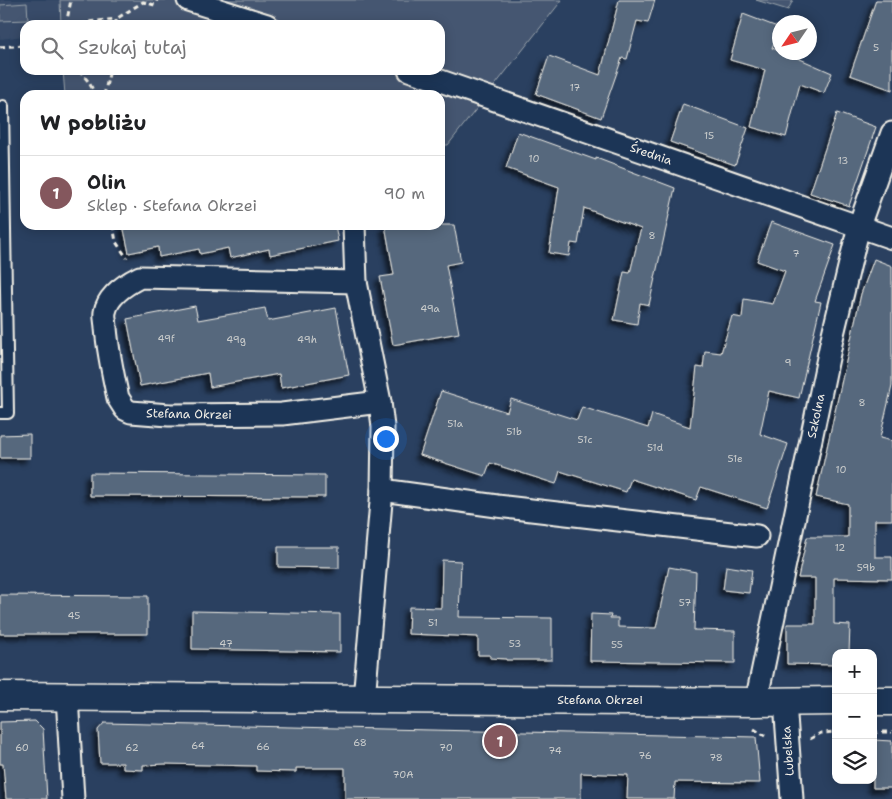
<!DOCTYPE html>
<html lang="pl">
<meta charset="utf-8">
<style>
body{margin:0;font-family:"Shantell Sans",sans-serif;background:#f2f2f2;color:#202124}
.controls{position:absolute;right:15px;bottom:15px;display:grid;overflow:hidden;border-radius:10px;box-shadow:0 2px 12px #0003}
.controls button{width:45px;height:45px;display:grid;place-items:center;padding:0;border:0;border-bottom:1px solid #e0e0e0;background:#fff;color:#202124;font:25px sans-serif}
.compass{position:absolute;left:772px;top:15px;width:45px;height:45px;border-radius:50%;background:#fff;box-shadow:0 2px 12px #0003;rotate:235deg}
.you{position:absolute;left:385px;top:438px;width:18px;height:18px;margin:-12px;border:4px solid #fff;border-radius:50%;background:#1a73e8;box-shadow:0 0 0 8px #1a73e833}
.badge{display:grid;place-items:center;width:32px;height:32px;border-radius:50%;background:#84575d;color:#fff;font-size:16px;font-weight:700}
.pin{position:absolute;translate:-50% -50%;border:2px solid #fff;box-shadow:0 1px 5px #0006}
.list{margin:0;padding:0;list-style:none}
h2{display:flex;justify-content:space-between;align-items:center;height:65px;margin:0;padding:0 20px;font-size:21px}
h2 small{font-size:16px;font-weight:400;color:#757577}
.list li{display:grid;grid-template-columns:32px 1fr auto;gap:15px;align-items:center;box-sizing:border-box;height:75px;padding:0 20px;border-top:1px solid #e0e0e0}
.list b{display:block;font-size:19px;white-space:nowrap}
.list p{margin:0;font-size:16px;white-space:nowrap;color:#757577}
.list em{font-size:16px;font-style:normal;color:#757577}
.icon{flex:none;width:28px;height:28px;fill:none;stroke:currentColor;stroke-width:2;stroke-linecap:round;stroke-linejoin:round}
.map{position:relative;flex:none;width:892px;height:799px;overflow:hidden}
.search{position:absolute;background:#fff;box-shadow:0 2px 12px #0003;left:20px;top:20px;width:425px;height:55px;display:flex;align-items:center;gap:12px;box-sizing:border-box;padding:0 18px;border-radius:15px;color:#757577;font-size:19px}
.panel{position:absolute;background:#fff;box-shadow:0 2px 12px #0003;left:20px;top:90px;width:425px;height:140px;border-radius:15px}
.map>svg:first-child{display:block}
.built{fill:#374c69}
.green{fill:#445771;stroke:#9ca4ac}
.building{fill:#56677d;stroke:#f4f1e8;filter:url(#shadow)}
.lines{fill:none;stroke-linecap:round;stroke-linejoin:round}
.lane-casing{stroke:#f4f1e8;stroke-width:14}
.street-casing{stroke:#f4f1e8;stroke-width:25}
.secondary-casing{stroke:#f4f1e8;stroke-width:31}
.path{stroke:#f4f1e8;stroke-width:3;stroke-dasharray:5 4;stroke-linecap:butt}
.lane{stroke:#1d3557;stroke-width:10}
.street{stroke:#1d3557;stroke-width:21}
.secondary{stroke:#1d3557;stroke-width:28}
.labels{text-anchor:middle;stroke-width:4;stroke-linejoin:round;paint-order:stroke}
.number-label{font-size:10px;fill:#cccecd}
.street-label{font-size:12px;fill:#f4f1e8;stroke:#1d3557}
</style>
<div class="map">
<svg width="892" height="799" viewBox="0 0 892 799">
<defs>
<filter id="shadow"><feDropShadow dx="-4.5" dy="4.5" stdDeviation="2.5" flood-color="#0009"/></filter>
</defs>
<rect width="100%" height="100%" fill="#2a4060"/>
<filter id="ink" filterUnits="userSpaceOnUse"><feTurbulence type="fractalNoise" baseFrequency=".02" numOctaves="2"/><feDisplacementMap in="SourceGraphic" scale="10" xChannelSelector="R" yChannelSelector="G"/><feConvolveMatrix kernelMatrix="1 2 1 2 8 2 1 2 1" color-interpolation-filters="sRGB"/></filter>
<g filter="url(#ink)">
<polygon class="built" points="0,0 60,0 61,25 25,25 25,36 0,39"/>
<g class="green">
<polygon points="60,0 562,0 448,145 440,145 440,95 65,95 63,70 440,70 440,25 61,25"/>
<polygon points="756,0 793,0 788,10"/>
<polygon points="27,3 28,20 0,21 0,5"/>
</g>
<g class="building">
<polygon points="619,0 655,0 648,23 637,21 627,59 622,58 601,118 536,94 549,56 600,75"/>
<polygon points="876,0 892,0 892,90 850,75"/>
<polygon points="743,14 780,28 772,48 780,51 780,52 784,52 832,73 824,93 800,84 786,137 751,127 765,70 730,60"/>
<polygon points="683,104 748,128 735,165 670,142"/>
<polygon points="837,113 876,127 849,206 810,193"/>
<polygon points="518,132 596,160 596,158 675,188 649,305 640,303 637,324 614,320 624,272 630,273 636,248 636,246 641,229 584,208 578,244 571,243 569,256 549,253 559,187 506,168"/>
<polygon points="771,222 835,245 815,301 821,302 799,398 769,391 760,434 788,444 767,508 701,487 696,500 631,479 626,492 560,471 556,484 490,463 485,476 420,455 441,391 507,412 511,399 577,420 582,407 648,428 652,414 690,427 697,367 703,368 705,351 721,353 732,316 742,318 744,299 773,304 785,271 757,261"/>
<polygon points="123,225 335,225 338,241 270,255 269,249 230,258 228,248 200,254 199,249 159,257 158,247 129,253"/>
<polygon points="385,225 454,225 461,262 446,265 459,333 393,345 380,277 394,275"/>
<polygon points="874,259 892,266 892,386 880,438 892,441 892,520 875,520 875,557 892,557 892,579 834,578 834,624 850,625 849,653 836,653 836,665 787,664 787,624 815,624 815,578 798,578 807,537 848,537 848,504 816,497 861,294"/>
<polygon points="195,306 198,320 265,308 268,321 336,308 349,375 281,388 279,374 210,387 208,373 140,386 127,319"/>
<polygon points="30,434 30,458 0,458 0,435"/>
<polygon points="90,473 325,475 325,497 90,496"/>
<polygon points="278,547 339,547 339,568 278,567"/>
<polygon points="442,560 461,561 459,617 552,618 552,660 506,660 506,659 490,658 490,655 478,655 478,637 408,634 409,607 441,608"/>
<polygon points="726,566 752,570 749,593 723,590"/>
<polygon points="669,567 696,572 694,630 735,631 735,663 590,661 591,614 611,615 610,618 618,618 618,627 656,628"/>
<polygon points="0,595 148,596 148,634 0,634"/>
<polygon points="192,611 340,614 340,652 192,649"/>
<polygon points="35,721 43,729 47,799 6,799 3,764 0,764 0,722"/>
<polygon points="104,723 756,737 760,783 675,782 674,799 627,799 628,775 581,773 581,799 345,799 345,768 296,768 296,772 256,771 256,766 165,764 143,765 143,770 123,769 123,763 100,763 98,730"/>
<polygon points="873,740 892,741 892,788 873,788"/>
</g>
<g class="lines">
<defs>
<polyline id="lane" points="0,413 8,413 3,106"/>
<g id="street">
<polyline points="188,0 267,25"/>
<polyline points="409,70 892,238"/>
<polyline points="354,225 356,282 380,402 383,427 382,490 364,699"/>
<path d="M356 282 140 277C126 284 108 295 105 312 104 317 106 323 106 328 108 352 113 375 118 398L125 409 131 412 169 415 282 414 380 402"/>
<polyline points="382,490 497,506 757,536"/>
<polyline points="67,696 73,799"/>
<polyline points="756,702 833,334 859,226 892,133"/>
<polyline points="785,702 792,799"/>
</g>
<g id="secondary">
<polyline points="0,696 756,702 836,701"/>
<polyline points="873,701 892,701"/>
</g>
</defs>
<use href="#lane" class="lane-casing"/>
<use href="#street" class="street-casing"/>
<use href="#secondary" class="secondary-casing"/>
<g class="path">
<polyline points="66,25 71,0"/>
<polyline points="81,25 88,22 116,19"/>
<polyline points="116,25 116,19 143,2 155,5 157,0"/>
<polyline points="0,47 25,45"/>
<polyline points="79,70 88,81 96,95"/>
<polyline points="104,95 110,70"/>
<polyline points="113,225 116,242 127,258"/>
<polyline points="754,729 765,736"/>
<polyline points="873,732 892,732"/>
<polyline points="810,739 821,733 836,732"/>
</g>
<use href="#lane" class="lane"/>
<use href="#street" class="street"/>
<use href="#secondary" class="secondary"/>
</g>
</g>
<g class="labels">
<g class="number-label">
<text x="876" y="51">5</text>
<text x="575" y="91">17</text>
<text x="709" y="139">15</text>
<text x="534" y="162">10</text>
<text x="843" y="164">13</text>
<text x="652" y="239">8</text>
<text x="796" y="257">7</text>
<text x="430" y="312">49a</text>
<text x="166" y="342">49f</text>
<text x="236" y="343">49g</text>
<text x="307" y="343">49h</text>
<text x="788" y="366">9</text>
<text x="862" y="406">8</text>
<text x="455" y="427">51a</text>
<text x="514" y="435">51b</text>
<text x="585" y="443">51c</text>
<text x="655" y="451">51d</text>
<text x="735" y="462">51e</text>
<text x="841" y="473">10</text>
<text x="840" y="551">12</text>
<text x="866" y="571">59b</text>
<text x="685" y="606">57</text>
<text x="74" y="619">45</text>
<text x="433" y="626">51</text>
<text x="226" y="647">47</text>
<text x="515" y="647">53</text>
<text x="617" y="648">55</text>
<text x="360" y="746">68</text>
<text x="198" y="749">64</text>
<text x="263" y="750">66</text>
<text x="22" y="751">60</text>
<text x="132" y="751">62</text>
<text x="446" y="751">70</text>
<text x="555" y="754">74</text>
<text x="645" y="759">76</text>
<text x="716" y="761">78</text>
<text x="403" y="778">70A</text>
</g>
<g class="street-label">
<text transform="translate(651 154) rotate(19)" y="4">Średnia</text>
<text transform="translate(189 414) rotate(1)" y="4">Stefana Okrzei</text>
<text transform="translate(816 416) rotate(-78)" y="4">Szkolna</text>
<text x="600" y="704">Stefana Okrzei</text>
<text transform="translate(788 751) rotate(-94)" y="4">Lubelska</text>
</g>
</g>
</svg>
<div class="controls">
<button>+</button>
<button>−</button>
<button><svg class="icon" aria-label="layers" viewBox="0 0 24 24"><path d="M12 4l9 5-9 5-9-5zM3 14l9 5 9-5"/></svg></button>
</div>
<svg class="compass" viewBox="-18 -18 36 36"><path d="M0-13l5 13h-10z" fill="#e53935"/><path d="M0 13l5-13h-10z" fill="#757577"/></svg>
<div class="you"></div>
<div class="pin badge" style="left:500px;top:741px">1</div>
<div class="search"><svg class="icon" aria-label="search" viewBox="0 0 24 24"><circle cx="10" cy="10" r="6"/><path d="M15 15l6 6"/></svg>Szukaj tutaj</div>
<section class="panel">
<h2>W pobliżu<small></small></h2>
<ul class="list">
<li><span class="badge">1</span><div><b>Olin</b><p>Sklep · Stefana Okrzei</p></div><em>90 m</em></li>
</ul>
</section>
</div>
